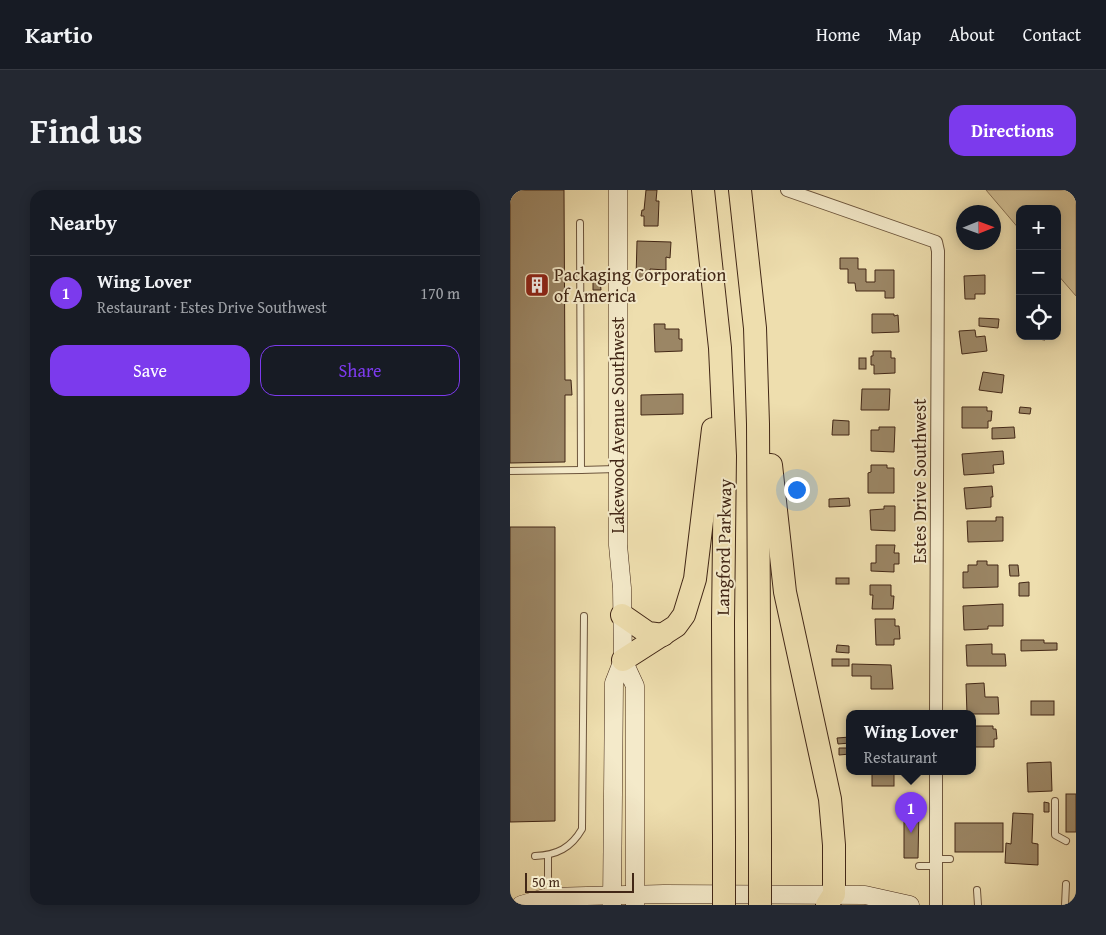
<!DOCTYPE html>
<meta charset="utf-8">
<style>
body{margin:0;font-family:"Gentium Book Plus",serif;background:#242831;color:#f1f3f6}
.controls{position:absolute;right:15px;top:15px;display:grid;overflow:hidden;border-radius:10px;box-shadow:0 2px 12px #0003}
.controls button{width:45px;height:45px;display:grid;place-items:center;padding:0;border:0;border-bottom:1px solid #363941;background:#171b24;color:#f1f3f6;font:25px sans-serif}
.compass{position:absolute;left:446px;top:15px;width:45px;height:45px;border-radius:50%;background:#171b24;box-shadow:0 2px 12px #0003;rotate:89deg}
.scale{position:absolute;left:15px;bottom:12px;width:109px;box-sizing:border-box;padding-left:5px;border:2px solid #422716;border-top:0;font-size:14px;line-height:18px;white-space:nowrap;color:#422716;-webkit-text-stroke:4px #f4eaca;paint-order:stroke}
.you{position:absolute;left:286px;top:299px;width:18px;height:18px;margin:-12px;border:4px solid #fff;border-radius:50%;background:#1a73e8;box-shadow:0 0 0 8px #1a73e833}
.badge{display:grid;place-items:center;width:32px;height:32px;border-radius:50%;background:#7c3aed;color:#fff;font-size:16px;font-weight:700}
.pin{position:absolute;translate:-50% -41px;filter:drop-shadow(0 1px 2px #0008)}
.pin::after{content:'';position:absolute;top:26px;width:18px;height:15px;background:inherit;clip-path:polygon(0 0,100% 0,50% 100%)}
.popup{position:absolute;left:336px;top:520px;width:130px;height:65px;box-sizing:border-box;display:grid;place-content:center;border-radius:10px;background:#171b24;filter:drop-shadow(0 1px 4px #0005);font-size:16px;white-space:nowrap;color:#9ea1a6}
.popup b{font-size:19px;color:#f1f3f6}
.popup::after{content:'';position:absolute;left:50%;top:100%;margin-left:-10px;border:10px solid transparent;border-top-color:#171b24}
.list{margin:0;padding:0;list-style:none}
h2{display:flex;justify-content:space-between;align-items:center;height:65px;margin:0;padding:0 20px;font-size:21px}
h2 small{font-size:16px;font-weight:400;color:#9ea1a6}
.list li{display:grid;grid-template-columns:32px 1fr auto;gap:15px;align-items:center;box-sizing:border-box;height:75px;padding:0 20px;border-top:1px solid #363941}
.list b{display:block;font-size:19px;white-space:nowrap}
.list p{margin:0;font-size:16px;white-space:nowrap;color:#9ea1a6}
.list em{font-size:16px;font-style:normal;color:#9ea1a6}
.actions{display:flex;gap:10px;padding:15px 20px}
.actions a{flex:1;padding:11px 0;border:1px solid #7c3aed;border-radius:15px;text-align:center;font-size:18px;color:#7c3aed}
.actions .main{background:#7c3aed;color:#fff}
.icon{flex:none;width:28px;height:28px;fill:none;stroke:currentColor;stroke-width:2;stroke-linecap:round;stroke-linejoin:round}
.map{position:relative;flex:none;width:566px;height:715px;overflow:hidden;border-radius:15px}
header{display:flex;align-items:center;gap:30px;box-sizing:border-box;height:70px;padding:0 25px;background:#171b24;border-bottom:1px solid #363941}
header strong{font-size:24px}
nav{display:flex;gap:28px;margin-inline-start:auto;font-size:18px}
.intro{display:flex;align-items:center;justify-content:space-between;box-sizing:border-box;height:120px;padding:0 30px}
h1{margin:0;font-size:35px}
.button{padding:12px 22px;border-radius:15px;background:#7c3aed;color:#fff;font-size:18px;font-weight:700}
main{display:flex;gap:30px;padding:0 30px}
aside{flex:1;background:#171b24;border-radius:15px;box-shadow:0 2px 12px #0003}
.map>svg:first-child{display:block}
.green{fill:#d1bf94;stroke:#8a7355}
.building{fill:#9b8665;stroke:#422716}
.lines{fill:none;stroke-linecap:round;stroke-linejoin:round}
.lane-casing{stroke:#6d553c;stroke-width:8}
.street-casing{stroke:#6d553c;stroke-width:14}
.secondary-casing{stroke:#422716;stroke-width:19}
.highway-casing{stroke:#422716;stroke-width:24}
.lane{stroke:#f4eaca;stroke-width:6}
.street{stroke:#f4eaca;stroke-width:12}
.secondary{stroke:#f4eaca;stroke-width:18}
.highway{stroke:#eedeae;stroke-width:22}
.highway-bridge-casing{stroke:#422716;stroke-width:24;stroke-linecap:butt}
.highway-bridge{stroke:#eedeae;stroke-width:22}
.labels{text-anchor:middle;stroke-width:4;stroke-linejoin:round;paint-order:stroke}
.poi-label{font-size:18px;fill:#422716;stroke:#f4eaca;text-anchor:start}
.street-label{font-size:18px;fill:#422716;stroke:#f4eaca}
</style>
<header>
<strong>Kartio</strong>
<nav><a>Home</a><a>Map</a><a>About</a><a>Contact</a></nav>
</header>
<div class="intro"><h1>Find us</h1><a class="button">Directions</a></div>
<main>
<aside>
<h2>Nearby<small></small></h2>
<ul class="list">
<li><span class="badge">1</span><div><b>Wing Lover</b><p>Restaurant · Estes Drive Southwest</p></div><em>170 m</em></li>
</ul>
<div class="actions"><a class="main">Save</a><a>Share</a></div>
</aside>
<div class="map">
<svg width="566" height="715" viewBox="0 0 566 715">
<rect width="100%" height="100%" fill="#eedeae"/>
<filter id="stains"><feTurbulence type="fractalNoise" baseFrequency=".004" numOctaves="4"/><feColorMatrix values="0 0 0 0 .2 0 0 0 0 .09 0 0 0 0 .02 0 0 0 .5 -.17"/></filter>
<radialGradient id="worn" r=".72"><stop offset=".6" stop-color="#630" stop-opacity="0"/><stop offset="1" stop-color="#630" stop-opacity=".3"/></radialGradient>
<polygon class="green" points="476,0 566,0 566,106 547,84 547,19 510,19 510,40"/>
<g class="building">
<polygon points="0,0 54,0 55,190 61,190 62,205 55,205 55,272 0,273"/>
<polygon points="136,0 147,0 146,11 149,11 148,36 134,36 134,26 131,26 132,20 134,20"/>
<polygon points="127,51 161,52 160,68 156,67 156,80 140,79 140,89 126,89"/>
<polygon points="330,68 348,68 348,79 356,79 356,92 365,92 365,80 384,80 384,108 375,108 375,101 346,101 345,93 338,93 338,79 330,79"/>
<polygon points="475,85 475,104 465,104 465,109 455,109 454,86"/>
<polygon points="83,89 90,89 91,100 83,100"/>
<polygon points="362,124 384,124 384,126 388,125 389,142 362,143"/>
<polygon points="469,128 489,129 488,138 469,136"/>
<polygon points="144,134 155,134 155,139 169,139 169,149 172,149 172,161 145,162"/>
<polygon points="465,140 466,147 475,146 477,161 452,164 449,141"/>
<polygon points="521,146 535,146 535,150 521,148"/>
<polygon points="363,161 381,161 381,168 385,168 385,183 364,184 364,175 361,175 361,166 363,166"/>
<rect x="349" y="168" width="7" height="11"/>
<polygon points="473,182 494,185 492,203 469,200"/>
<polygon points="352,199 380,199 379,220 351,220"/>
<polygon points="173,204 173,224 131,225 131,205"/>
<polygon points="452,217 477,217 477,221 482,221 481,231 478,231 478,238 452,238"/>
<polygon points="510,217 521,218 520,224 509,223"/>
<polygon points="323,230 339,231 339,245 322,245"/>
<polygon points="369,237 385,237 384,262 361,261 361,240 369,240"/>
<polygon points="504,237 505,248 482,249 482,238"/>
<polygon points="493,261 494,274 483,275 484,283 454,285 452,264"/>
<polygon points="361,275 377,275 377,278 384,278 384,303 358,303 358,283 361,282"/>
<polygon points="482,296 483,307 481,307 481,317 456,319 454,298"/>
<polygon points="339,308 340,316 319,317 319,309"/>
<polygon points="374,316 385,316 385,341 361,340 360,320 374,319"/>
<polygon points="486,327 493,327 493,351 458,352 457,331 486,331"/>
<polygon points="0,337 45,337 45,631 0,632"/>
<polygon points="366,355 385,355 384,363 389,363 389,374 384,374 384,382 361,381 361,373 366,373"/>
<polygon points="467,371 477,371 477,375 488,375 488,397 453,398 453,382 458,382 458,375 467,375"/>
<polygon points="499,375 508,375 509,386 500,386"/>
<rect x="326" y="388" width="13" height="6"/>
<polygon points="519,392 519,406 509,406 509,393"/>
<polygon points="360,395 381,395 381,406 384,406 383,419 362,419 363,405 360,405"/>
<polygon points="493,414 493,436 478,436 478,439 454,440 453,416"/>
<polygon points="365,429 385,429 385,436 389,436 390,449 384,449 384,455 366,455"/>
<polygon points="511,450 534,450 534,453 547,453 547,460 511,461"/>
<polygon points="482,454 482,464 495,464 496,476 457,476 456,455"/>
<polygon points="327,455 339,456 339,463 326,462"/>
<rect x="322" y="469" width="17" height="7"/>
<polygon points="342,474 381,475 383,499 361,499 361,486 342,486"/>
<polygon points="474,493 475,507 488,507 489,524 457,524 456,494"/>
<rect x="521" y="511" width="23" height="14"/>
<polygon points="357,523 382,523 382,524 358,524"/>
<polygon points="462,536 483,536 483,539 486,539 487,549 484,549 484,557 462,557"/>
<polygon points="340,547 340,553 328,554 327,548"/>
<polygon points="329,558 340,558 340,564 329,565"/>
<polygon points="541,572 542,601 518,602 517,573"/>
<rect x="362" y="582" width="22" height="14"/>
<rect x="556" y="604" width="10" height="38"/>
<polygon points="534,612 539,613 539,622 534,622"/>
<polygon points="394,618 409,618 408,668 394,668"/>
<polygon points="503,623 523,624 522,653 528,654 528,675 495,673 496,653 501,654"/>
<rect x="445" y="633" width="48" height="29"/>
</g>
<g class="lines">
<defs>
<g id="lane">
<polyline points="70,33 71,280 106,279"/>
<polyline points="0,281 71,280"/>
<polyline points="545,611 545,645 556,651"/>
<path d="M25 666C47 665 61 658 72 639L74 426"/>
<polyline points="426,669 440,669"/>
<polyline points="409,676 426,676"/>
<polyline points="467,700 468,715"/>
<polyline points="38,707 38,665"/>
<polyline points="555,715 556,694"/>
</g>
<g id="street">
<polyline points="277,0 426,52 428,61 426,524"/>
<polyline points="426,715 426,582"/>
</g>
<g id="secondary">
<polyline points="108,0 108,355 112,398 113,470 125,496 125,715"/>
<polyline points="11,715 38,707 154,704 355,705 400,715"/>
<polyline points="102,715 104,493 113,470"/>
</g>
<g id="highway">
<polyline points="193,0 210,158 215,266 213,432 214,649"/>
<polyline points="230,0 245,138 248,234 250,648"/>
<polyline points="261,275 275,402 320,609 324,655 324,704 317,715"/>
<polyline points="112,425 138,443 153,445"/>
<polyline points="113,470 166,436 174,425 185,389 203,239"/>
</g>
</defs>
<use href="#lane" class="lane-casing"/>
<use href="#street" class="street-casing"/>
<use href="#secondary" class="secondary-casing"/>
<use href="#highway" class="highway-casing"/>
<use href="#lane" class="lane"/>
<use href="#street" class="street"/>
<use href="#secondary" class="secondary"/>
<use href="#highway" class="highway"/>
<defs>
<g id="highway-bridge">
<polyline points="214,649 214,715"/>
<polyline points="250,715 250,648"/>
</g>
</defs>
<use href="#highway-bridge" class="highway-bridge-casing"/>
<use href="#highway-bridge" class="highway-bridge"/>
</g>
<defs>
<symbol id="building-square" viewBox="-11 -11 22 22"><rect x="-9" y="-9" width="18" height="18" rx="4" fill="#8f2418" stroke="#f4eaca"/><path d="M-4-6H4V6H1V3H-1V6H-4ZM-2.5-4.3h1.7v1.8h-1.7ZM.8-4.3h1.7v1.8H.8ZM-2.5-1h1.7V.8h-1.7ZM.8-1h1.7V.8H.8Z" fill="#fff"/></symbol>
</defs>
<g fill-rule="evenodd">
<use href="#building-square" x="13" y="81" width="28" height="28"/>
</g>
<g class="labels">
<g class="poi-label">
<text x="44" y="91">Packaging Corporation<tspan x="44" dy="21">of America</tspan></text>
</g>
<g class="street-label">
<text transform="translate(108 235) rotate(-90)" y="6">Lakewood Avenue Southwest</text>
<text transform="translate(410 291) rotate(-90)" y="6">Estes Drive Southwest</text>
<text transform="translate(214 357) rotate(-89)" y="6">Langford Parkway</text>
</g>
</g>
<rect width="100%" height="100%" filter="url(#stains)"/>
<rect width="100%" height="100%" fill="url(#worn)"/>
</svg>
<div class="controls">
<button>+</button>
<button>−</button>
<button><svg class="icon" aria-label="locate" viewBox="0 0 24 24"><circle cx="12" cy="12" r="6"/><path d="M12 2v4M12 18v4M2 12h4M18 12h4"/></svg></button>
</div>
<svg class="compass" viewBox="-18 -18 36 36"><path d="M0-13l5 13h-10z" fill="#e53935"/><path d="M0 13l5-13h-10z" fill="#9ea1a6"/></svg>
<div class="scale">50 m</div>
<div class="you"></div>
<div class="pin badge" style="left:401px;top:643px">1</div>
<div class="popup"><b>Wing Lover</b>Restaurant</div>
</div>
</main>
